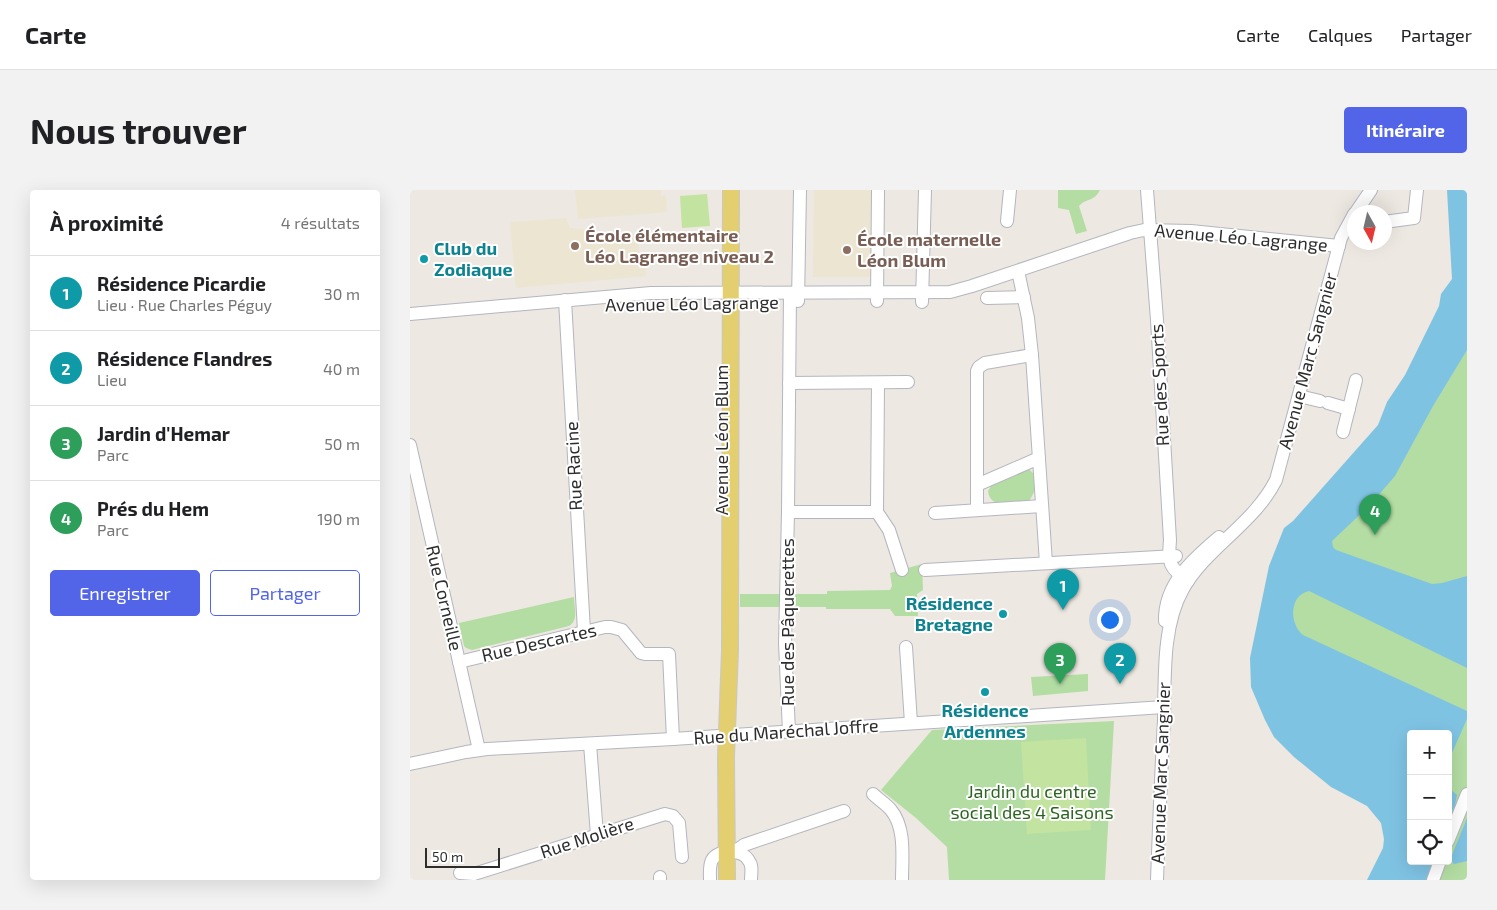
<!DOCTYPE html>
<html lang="fr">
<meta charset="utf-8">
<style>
body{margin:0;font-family:"Exo 2",sans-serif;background:#f2f2f2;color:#202124}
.controls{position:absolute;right:15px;bottom:15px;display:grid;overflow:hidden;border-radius:5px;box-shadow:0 5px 20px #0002}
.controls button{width:45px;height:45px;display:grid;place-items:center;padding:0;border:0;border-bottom:1px solid #e0e0e0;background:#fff;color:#202124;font:25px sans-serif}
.compass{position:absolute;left:937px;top:15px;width:45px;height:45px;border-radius:50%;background:#fff;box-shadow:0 5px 20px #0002;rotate:172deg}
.scale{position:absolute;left:15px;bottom:12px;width:75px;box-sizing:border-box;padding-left:5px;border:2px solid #2d2d2d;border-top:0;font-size:14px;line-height:18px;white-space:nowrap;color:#2d2d2d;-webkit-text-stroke:4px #fff;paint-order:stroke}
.you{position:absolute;left:699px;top:429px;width:18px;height:18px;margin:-12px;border:4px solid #fff;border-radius:50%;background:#1a73e8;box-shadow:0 0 0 8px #1a73e833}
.badge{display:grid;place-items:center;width:32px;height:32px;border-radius:50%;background:#5265e8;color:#fff;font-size:16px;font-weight:700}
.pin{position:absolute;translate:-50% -41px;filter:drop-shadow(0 1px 2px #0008)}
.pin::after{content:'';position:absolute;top:26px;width:18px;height:15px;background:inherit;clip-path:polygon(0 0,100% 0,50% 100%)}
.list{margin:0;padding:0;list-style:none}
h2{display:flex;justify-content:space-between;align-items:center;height:65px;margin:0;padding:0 20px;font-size:21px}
h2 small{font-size:16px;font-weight:400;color:#757577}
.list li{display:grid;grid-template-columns:32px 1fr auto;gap:15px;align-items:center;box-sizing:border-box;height:75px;padding:0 20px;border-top:1px solid #e0e0e0}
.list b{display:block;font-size:19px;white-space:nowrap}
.list p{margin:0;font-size:16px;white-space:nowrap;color:#757577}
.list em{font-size:16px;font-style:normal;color:#757577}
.actions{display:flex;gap:10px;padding:15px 20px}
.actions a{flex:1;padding:11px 0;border:1px solid #5265e8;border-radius:5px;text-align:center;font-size:18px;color:#5265e8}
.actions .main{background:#5265e8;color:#fff}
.icon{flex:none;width:28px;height:28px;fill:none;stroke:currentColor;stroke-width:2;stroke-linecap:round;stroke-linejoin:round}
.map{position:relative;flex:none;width:1057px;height:690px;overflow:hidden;border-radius:5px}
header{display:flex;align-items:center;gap:30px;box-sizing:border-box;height:70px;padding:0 25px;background:#fff;border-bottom:1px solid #e0e0e0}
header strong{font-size:24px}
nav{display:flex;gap:28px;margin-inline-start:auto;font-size:18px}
.intro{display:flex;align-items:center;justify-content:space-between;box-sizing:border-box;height:120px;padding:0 30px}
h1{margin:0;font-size:35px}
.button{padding:12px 22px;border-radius:5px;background:#5265e8;color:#fff;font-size:18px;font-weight:700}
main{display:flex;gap:30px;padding:0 30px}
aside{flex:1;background:#fff;border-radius:5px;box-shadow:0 5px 20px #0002}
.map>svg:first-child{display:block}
.education{fill:#ece5d2}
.green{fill:#b3dda3;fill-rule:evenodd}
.pitch{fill:#c3e3a0}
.water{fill:#7fc3e3}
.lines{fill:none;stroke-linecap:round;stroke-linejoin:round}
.minor-casing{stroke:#b4b6bf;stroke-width:14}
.major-casing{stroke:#c8c8c8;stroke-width:18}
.minor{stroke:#fff;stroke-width:12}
.major{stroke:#e3cf6f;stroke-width:16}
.education-dot{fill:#8d6e63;stroke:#fff;stroke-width:2}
.culture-dot{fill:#0f9aa8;stroke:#fff;stroke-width:2}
.labels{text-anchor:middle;stroke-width:4;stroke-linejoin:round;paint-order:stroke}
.education-label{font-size:18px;font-weight:bold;fill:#785e54;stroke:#fff;text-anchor:start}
.street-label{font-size:18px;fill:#2d2d2d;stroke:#fff}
.culture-label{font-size:18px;font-weight:bold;fill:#0d838f;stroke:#fff;text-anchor:start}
.park-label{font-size:18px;fill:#2c6422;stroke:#fff}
</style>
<header>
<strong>Carte</strong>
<nav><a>Carte</a><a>Calques</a><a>Partager</a></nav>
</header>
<div class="intro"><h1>Nous trouver</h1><a class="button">Itinéraire</a></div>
<main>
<aside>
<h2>À proximité<small>4 résultats</small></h2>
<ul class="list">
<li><span class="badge" style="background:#0f9aa8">1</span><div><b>Résidence Picardie</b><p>Lieu · Rue Charles Péguy</p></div><em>30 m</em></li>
<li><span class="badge" style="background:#0f9aa8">2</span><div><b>Résidence Flandres</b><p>Lieu</p></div><em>40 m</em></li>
<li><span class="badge" style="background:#2e9e5b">3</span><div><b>Jardin d'Hemar</b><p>Parc</p></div><em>50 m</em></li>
<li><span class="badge" style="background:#2e9e5b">4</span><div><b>Prés du Hem</b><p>Parc</p></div><em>190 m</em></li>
</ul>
<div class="actions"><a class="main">Enregistrer</a><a>Partager</a></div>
</aside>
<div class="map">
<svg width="1057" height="690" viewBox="0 0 1057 690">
<rect width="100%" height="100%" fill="#ede8e1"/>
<g class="education">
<polygon points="165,0 251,0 251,6 256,5 257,22 168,29"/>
<polygon points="404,0 475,0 472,33 470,87 403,87"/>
<polygon points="156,28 160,38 228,46 229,67 234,67 236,86 106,98 100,32"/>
</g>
<g class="green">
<path d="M648 0H690C684 12 676 8 669 16L677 41 666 44 659 20 648 18Z"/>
<path d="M1057 0V690H960L976 660 977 639 844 468 974 237 1044 89ZM1001 544H1038V671H1001Z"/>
<path d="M618 279C632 288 626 300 619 311 606 313 580 321 578 301L583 293Z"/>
<polygon points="512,374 513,400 507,404 508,426 485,426 480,419 416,419 416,417 380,417 381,404 417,404 417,401 480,400 482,396 480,383"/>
<polygon points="330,404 370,404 369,417 330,417"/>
<path d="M164 407C164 417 169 430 159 436L62 460 56 458 54 456 49 433Z"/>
<polygon points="678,484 678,501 623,506 621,487"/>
<polygon points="704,531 695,690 539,690 537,657 506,628 471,600 522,540"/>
</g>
<g class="pitch">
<polygon points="297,4 300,36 272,38 270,6"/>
<polygon points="676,548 681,640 617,644 611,552"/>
</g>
<g class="water">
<path d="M1037 0H1057V160L1023 216 985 286 960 315 922 351 923 357 926 360 1022 394 1032 393 1057 386V478L899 401C879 405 879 434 893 445L1057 521V529L1038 572V544H1001V671H1023L1019 690H957L973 658 974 649 971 633 957 616 921 597 884 567 864 547 855 530 841 497 840 468 859 376 874 338 883 331 968 235 977 212 995 185 1029 116 1031 104 1042 89Z"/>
<polygon points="1038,595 1040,599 1047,605 1045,615 1038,631"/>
<polygon points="1057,628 1057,671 1044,674 1041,670 1042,665"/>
</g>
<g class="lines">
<defs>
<g id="minor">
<path d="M737 0 747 130 760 350C758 374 759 377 778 391"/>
<polyline points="946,22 961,0"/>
<polyline points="597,31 600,0"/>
<polyline points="974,32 1004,28 1007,0"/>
<polyline points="608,81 618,128 622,165 636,373"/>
<polyline points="380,103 378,322 467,322"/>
<polyline points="577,108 614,107"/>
<polyline points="155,110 174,441"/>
<polyline points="388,111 390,0"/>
<polyline points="467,111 468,0"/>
<polyline points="512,112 515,0"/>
<polyline points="0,124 241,103 540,102 562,96 720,43 734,40 781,41 929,56"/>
<polyline points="379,193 498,192"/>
<polyline points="468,193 467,322 479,340 492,380"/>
<polyline points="889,206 910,211"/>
<polyline points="918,213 939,219"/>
<polyline points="933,242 946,190"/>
<polyline points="0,255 69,560"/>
<polyline points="567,295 629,268"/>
<polyline points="567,320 567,181 569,177 575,173 622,165"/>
<polyline points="378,322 375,453 379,542"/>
<polyline points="525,323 632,316"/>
<polyline points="515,380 766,366"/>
<path d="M755 431C754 394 783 369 809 347"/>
<polyline points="496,457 501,533"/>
<polyline points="49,472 195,437 201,437 212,440 231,463 235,464 259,464 263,549"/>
<polyline points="180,554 187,645"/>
<polyline points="0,574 56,562 77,559 263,549 754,517"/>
<path d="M463 604C469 610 476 614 481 620 496 638 492 668 492 690"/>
<polyline points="1038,651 1057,604"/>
<polyline points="324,662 334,655 434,621"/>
<polyline points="50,683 64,684 255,624 263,626 269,633 272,667"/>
<polyline points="250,687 250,690"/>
<path d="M300 690C300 684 299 676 302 670 308 659 333 659 339 671 343 676 341 684 341 690"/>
<path d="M747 690C749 637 751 583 754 530 755 488 752 436 773 399 796 358 844 334 866 290L931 48 944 24"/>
<polyline points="1023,690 1030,671"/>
</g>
<polyline id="major" points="317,690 316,567 320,460 321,0"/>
</defs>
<use href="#minor" class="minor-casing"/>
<use href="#major" class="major-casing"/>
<use href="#minor" class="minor"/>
<use href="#major" class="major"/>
</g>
<g class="education-dot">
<circle cx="165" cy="56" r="5"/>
<circle cx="437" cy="60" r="5"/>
</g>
<g class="culture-dot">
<circle cx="14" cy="69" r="5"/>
<circle cx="593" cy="424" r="5"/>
<circle cx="575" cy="502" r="5"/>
</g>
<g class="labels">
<g class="education-label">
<text x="175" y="52">École élémentaire<tspan x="175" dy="21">Léo Lagrange niveau 2</tspan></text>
<text x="447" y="56">École maternelle<tspan x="447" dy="21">Léon Blum</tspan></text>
</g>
<g class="street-label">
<text transform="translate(831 48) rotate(5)" y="6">Avenue Léo Lagrange</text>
<text transform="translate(282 114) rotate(-1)" y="6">Avenue Léo Lagrange</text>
<text transform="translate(898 171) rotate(-75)" y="6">Avenue Marc Sangnier</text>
<text transform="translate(750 195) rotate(-93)" y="6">Rue des Sports</text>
<text transform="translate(312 250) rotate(-90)" y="6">Avenue Léon Blum</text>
<text transform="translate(164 276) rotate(-93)" y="6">Rue Racine</text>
<text transform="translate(34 408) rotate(77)" y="6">Rue Corneille</text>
<text transform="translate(378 432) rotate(-90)" y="6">Rue des Pâquerettes</text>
<text transform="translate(129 453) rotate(-13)" y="6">Rue Descartes</text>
<text transform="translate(376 542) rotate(-4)" y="6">Rue du Maréchal Joffre</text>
<text transform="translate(751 583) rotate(-88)" y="6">Avenue Marc Sangnier</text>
<text transform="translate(177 648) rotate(-18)" y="6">Rue Molière</text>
</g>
<g class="culture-label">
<text x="24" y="65">Club du<tspan x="24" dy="21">Zodiaque</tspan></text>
<text x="583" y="420" text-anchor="end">Résidence<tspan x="583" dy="21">Bretagne</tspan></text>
<text x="575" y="527" text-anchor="middle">Résidence<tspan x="575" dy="21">Ardennes</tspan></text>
</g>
<g class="park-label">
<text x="622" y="608">Jardin du centre<tspan x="622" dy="21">social des 4 Saisons</tspan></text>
</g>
</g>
</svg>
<div class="controls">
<button>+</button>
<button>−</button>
<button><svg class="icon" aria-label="locate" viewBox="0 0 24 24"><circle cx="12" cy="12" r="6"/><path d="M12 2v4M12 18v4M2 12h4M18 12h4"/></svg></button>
</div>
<svg class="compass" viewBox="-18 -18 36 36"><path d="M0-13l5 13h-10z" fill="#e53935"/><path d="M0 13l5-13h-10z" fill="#757577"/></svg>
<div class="scale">50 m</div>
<div class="you"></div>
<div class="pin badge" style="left:653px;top:420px;background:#0f9aa8">1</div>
<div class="pin badge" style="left:710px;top:494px;background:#0f9aa8">2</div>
<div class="pin badge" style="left:650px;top:494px;background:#2e9e5b">3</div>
<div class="pin badge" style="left:965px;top:345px;background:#2e9e5b">4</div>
</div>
</main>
